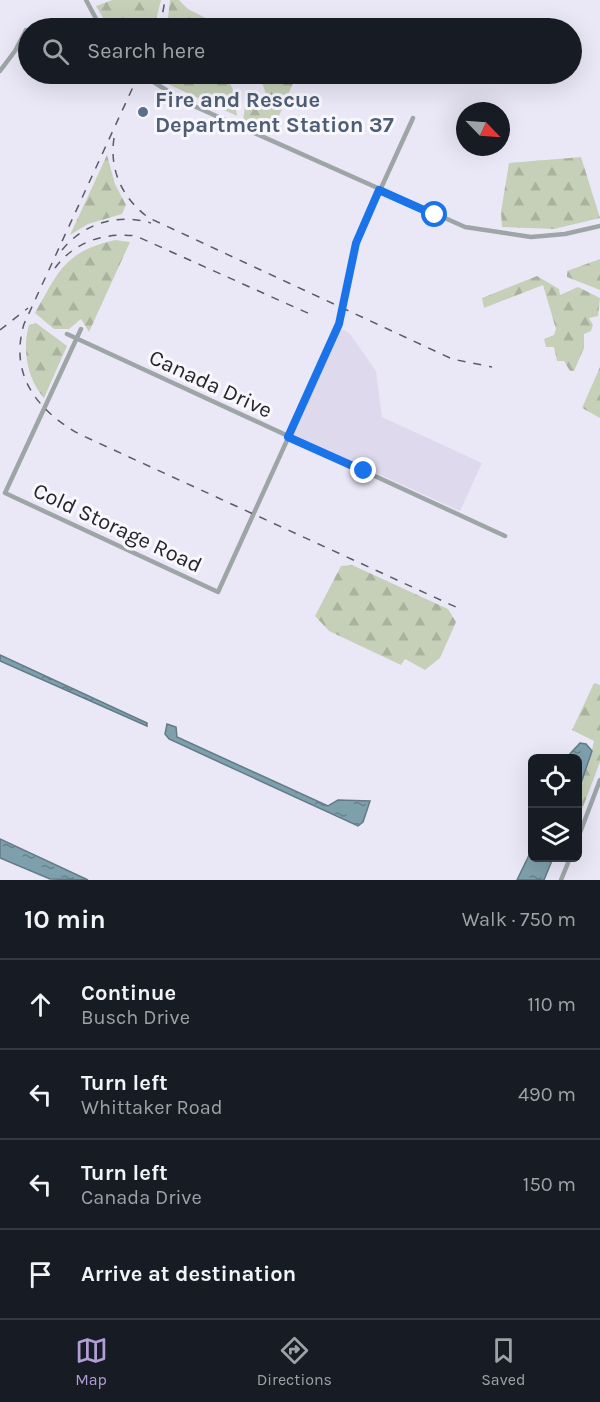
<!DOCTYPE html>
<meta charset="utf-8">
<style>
body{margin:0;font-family:Karla,sans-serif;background:#20242c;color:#f1f3f6}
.controls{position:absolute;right:18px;bottom:18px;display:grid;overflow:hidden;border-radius:9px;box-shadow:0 6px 24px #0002}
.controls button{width:54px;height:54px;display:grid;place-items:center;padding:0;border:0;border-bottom:2px solid #363941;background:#171b24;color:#f1f3f6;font:30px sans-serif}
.compass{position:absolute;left:456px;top:102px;width:54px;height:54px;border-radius:50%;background:#171b24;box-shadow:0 6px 24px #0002;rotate:115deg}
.stop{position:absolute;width:18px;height:18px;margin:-14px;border:4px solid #1a73e8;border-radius:50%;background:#fff}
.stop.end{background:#1a73e8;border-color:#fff;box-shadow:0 2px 6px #0008}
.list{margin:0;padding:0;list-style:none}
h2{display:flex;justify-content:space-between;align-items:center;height:78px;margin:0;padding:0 24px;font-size:26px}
h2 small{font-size:20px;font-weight:400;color:#9ea1a6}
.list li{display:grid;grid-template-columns:39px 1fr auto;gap:18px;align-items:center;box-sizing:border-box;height:90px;padding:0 24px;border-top:2px solid #363941}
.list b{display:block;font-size:22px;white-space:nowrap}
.list p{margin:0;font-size:20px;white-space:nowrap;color:#9ea1a6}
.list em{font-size:20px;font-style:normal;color:#9ea1a6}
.icon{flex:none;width:33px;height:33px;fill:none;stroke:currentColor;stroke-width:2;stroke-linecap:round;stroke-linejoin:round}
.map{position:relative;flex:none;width:600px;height:880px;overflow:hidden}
.search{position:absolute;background:#171b24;box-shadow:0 6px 24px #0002;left:18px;right:18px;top:18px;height:66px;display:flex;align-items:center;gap:15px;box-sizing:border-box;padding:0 21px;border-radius:33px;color:#9ea1a6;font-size:22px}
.sheet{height:438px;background:#171b24}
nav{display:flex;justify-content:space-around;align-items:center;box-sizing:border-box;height:84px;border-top:2px solid #363941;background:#171b24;font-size:16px;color:#9ea1a6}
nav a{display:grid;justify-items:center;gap:3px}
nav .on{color:#b29ed6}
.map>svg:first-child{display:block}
.commercial{fill:#dfd9ee}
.forest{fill:url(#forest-firs)}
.water{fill:url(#water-ripples);stroke:#637b86;stroke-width:1.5}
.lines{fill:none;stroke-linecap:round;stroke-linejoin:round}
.minor{stroke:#9da5a6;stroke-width:4.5}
.rail{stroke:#5b5b63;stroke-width:1.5;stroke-dasharray:8 8;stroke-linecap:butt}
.route{stroke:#1a73e8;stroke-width:8}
.service-dot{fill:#5c6f8a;stroke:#f7f7fd;stroke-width:2}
.labels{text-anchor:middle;stroke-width:6;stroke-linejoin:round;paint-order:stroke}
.service-label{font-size:22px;font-weight:bold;fill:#4e5e75;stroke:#f7f7fd;text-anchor:start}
.street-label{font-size:22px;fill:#25252a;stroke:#f7f7fd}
</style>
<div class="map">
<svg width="600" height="880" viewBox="0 0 600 880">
<defs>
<pattern id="forest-firs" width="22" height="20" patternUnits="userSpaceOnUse" patternTransform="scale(1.5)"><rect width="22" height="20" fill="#c6d0b8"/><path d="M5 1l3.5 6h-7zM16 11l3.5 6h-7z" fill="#aab29e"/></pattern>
<pattern id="water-ripples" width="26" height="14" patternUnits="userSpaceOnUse" patternTransform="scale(1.5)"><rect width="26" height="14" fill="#7ea0ad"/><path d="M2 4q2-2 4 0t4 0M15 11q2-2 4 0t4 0" fill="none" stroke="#67828d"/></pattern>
</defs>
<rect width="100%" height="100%" fill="#eae8f7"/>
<polygon class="commercial" points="344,330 350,334 376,371 382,417 482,463 460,511 293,435 340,331"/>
<g class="forest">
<polygon points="112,0 161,0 154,28 109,28 96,6"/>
<polygon points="170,0 179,0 188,9 225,28 167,28"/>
<polygon points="152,74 226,74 233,90 237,116 170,85"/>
<polygon points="259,74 297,74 279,116 268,129 243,120 245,106 251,102 266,107 269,103"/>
<polygon points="107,155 115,184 126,205 122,214 88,224 70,235"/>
<polygon points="581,157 600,218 554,229 502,227 501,212 509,163"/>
<path d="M115 240 130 242 89 332 81 319 69 329H54L35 313C59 271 64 252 115 240Z"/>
<polygon points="600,259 600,290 567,277 567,271"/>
<polygon points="537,276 559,289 560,295 578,287 600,298 598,316 589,318 593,325 591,331 584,334 584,348 574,371 570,371 564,361 557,361 554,347 546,347 544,339 554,335 556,329 543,285 484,308 482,298"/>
<path d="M36 323 67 346 44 398C27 379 22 349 29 325Z"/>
<polygon points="600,367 600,418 582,408"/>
<polygon points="352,565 448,609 456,622 440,658 425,670 405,659 401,665 329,631 315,616 341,566"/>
<polygon points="594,683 600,685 600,762 578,820 578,792 589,763 594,741 572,730"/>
</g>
<g class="water">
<polygon points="0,655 147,723 147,726 0,661"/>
<polygon points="167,724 176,727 177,737 328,806 338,800 370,801 363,822 358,826 169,739 165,734"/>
<polygon points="580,743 586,744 592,751 578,792 578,758 566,758"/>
<polygon points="0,839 88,880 50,879 0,858"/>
<polygon points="532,849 532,858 553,858 544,880 517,880"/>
</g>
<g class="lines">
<g class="minor">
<polyline points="86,0 101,28"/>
<polyline points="0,71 15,51 26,30"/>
<polyline points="141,74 185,102 465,227 531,237 565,234 600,226"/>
<polyline points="81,329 5,493 218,592 334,337 343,308 356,243 413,118"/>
<polyline points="67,334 505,536"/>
<polyline points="578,838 600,780"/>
<polyline points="561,880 570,858"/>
</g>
<g class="rail">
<polyline points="160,28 165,0"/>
<path d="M139 74 24 324C9 375 37 410 79 434L458 608"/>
<path d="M114 138C109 171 123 199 149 218L452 359 492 367"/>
<path d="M62 250C84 223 118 213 151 223"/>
<path d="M55 268C74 242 104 232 136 236L312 315"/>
<polyline points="0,330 28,308"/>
</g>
</g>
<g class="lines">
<polyline class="route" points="364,471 288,437 339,324 356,243 379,190 435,215"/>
</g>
<circle class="service-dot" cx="143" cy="112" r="6"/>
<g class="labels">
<g class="service-label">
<text x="155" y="107">Fire and Rescue<tspan x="155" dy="25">Department Station 37</tspan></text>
</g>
<g class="street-label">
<text transform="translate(211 383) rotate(25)" y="8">Canada Drive</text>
<text transform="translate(118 527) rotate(25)" y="8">Cold Storage Road</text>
</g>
</g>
</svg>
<div class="controls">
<button><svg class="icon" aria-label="locate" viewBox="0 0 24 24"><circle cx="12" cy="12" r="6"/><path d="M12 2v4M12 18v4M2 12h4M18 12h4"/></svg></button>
<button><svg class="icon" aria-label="layers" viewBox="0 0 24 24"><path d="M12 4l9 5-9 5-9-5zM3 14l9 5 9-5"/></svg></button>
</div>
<svg class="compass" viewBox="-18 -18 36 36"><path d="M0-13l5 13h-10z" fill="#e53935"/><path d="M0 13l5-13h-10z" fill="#9ea1a6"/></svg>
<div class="stop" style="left:435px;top:215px"></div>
<div class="stop end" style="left:364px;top:471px"></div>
<div class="search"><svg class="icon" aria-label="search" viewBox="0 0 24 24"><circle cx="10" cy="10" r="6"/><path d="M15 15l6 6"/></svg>Search here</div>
</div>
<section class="sheet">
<h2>10 min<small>Walk · 750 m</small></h2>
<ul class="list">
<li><svg class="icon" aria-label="ahead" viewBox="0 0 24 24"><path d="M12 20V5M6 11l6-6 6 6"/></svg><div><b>Continue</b><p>Busch Drive</p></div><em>110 m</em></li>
<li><svg class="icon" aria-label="left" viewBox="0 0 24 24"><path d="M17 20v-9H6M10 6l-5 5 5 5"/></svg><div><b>Turn left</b><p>Whittaker Road</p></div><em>490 m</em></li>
<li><svg class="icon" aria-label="left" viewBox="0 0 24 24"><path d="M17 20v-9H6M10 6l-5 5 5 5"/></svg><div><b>Turn left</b><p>Canada Drive</p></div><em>150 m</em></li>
<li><svg class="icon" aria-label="arrive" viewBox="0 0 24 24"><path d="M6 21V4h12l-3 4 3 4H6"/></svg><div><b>Arrive at destination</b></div></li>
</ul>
</section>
<nav>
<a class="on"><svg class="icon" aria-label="map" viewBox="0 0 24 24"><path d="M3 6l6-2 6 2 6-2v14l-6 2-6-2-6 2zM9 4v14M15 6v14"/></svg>Map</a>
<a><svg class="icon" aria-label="directions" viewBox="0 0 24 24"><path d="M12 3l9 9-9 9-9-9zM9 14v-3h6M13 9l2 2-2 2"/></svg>Directions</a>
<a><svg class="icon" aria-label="saved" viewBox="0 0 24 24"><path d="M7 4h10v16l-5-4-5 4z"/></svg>Saved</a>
</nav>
